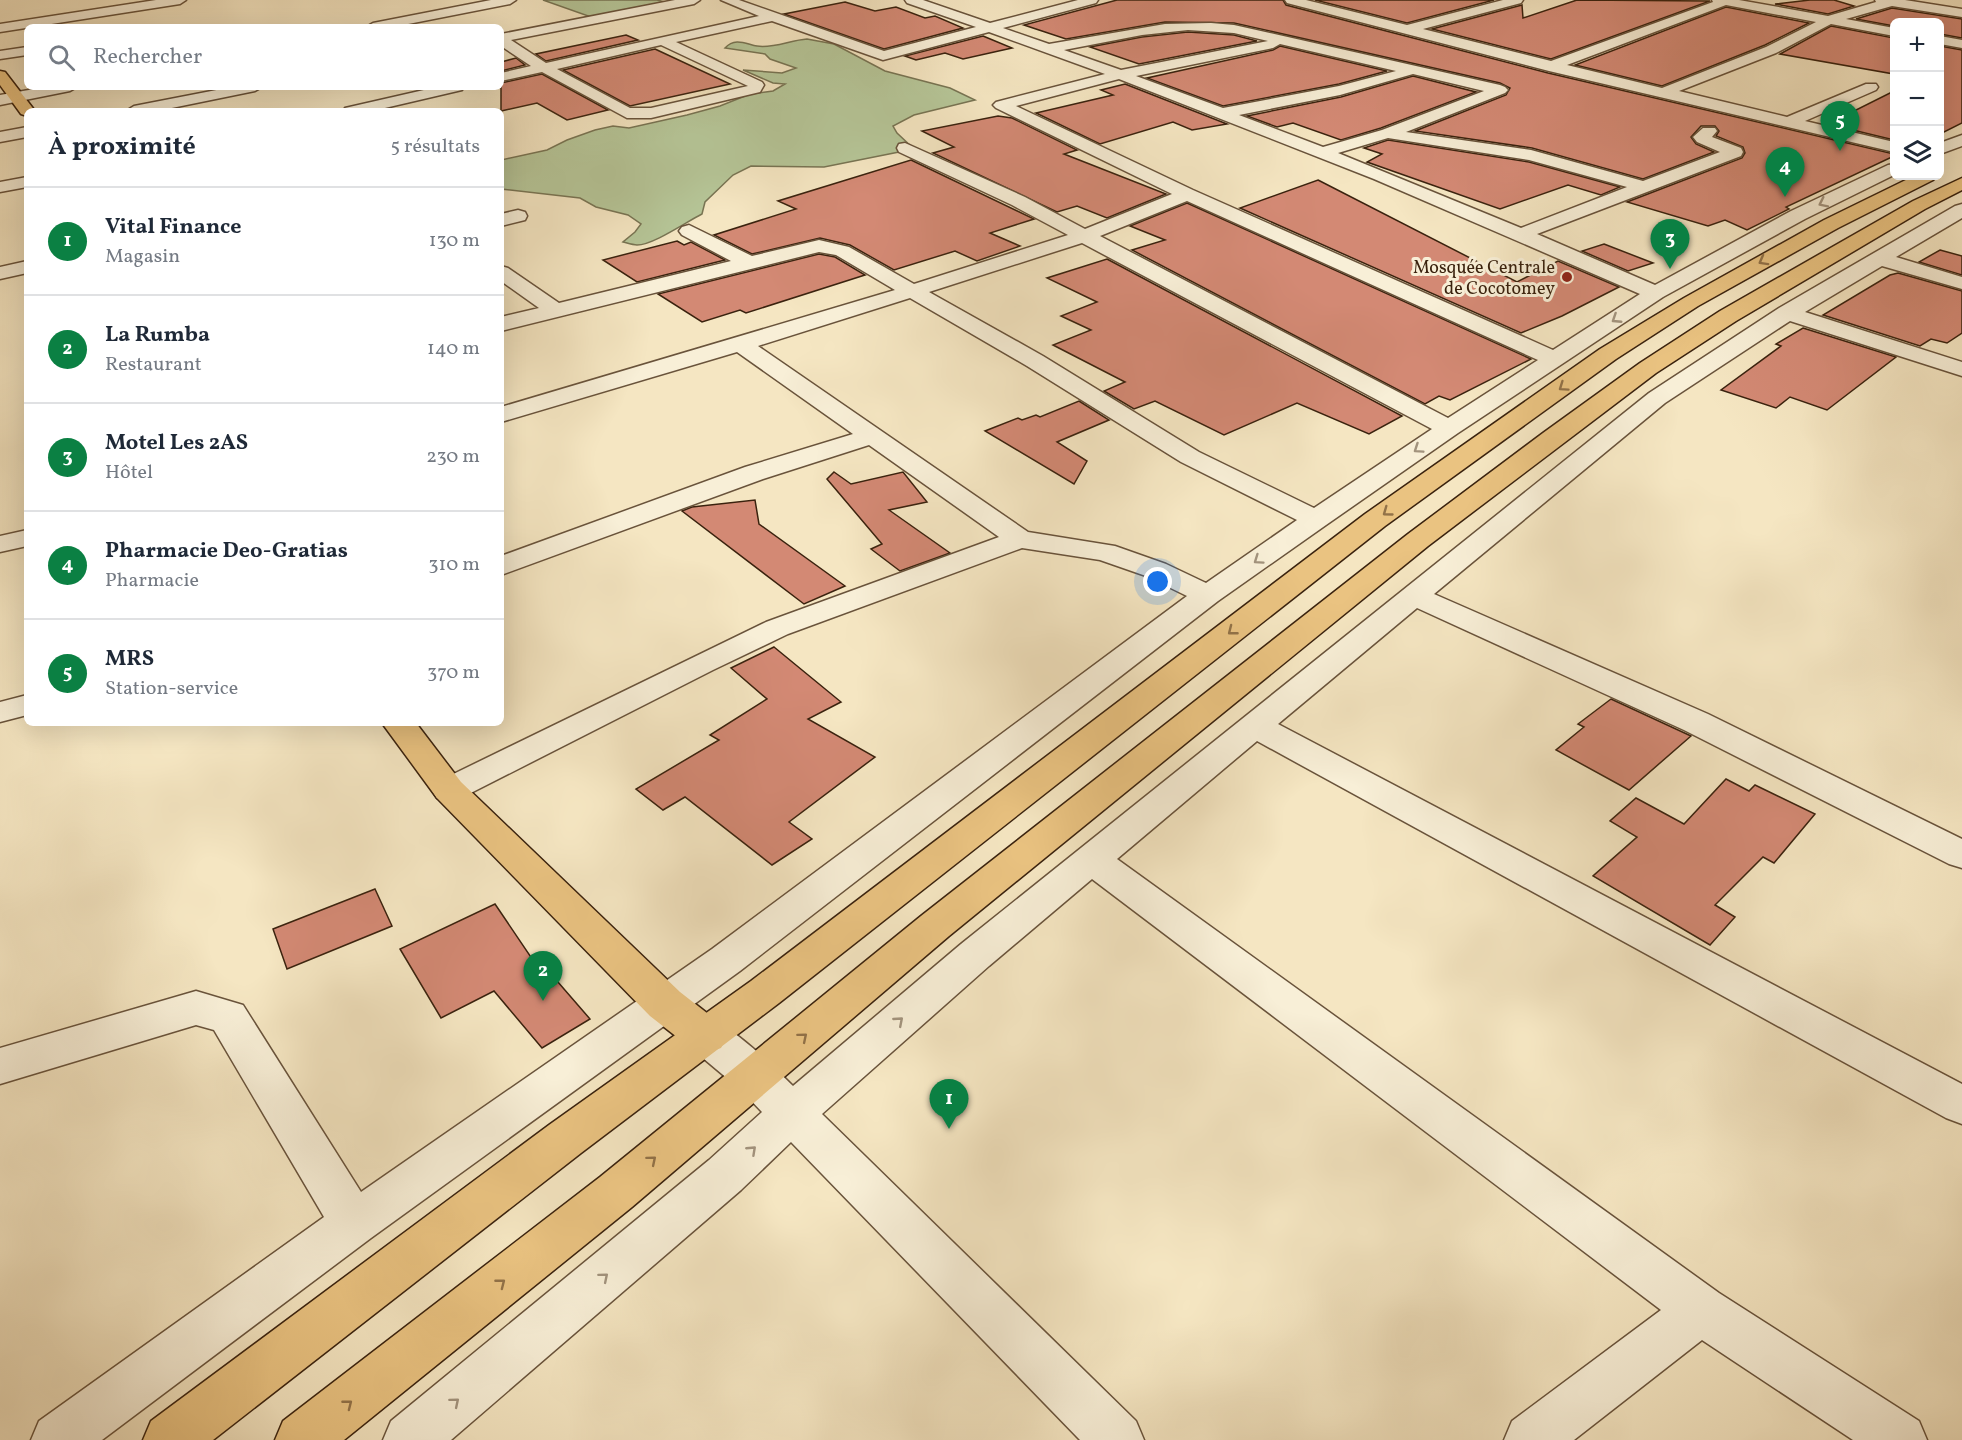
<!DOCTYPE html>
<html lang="fr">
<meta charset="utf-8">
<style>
body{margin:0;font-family:Vollkorn,serif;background:#f2f2f3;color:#1f2937}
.controls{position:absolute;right:18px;top:18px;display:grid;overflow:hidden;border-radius:9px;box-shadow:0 6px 24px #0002}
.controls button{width:54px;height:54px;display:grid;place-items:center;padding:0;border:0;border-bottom:2px solid #e0e1e3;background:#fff;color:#1f2937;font:30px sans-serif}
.you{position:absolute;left:1158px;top:582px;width:21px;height:21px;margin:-15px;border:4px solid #fff;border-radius:50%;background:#1a73e8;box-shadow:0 0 0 9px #1a73e833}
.badge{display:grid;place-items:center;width:39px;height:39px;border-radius:50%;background:#0b8043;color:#fff;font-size:20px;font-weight:700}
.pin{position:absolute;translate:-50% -50px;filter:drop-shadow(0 2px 3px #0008)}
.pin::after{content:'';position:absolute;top:32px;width:21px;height:18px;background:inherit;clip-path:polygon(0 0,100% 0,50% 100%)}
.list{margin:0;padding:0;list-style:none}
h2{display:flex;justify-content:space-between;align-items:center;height:78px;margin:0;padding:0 24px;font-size:26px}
h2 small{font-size:20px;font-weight:400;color:#747a83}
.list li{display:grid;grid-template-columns:39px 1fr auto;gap:18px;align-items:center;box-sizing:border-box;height:108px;padding:0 24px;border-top:2px solid #e0e1e3}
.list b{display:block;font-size:22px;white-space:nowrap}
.list p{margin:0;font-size:20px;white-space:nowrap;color:#747a83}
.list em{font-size:20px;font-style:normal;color:#747a83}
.icon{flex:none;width:33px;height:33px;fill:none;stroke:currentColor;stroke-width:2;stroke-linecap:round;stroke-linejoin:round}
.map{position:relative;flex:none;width:1962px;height:1440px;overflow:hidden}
.search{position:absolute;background:#fff;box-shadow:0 6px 24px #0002;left:24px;top:24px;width:480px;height:66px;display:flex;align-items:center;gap:15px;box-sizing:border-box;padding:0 21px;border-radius:9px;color:#747a83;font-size:22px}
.panel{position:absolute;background:#fff;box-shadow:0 6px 24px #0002;left:24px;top:108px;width:480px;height:618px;border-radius:9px}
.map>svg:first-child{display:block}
.green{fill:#b6c698;stroke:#787453;stroke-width:1.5}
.building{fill:#d38974;stroke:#3a220e;stroke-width:1.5}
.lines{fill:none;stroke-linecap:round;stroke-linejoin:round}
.minor-casing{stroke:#69533b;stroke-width:3}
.major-casing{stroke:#3a220e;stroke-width:3}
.highway-casing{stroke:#3a220e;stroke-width:3}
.minor{fill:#f8efd7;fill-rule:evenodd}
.major{fill:#eac381;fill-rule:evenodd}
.highway{fill:#eac381;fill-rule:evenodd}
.oneway{stroke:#a2937d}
.oneway2{stroke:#927248}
.poi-dot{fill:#8f2418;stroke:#f8efd7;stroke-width:2}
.labels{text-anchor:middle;stroke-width:6;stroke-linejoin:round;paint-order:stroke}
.far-poi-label{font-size:18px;fill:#3a220e;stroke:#f8efd7;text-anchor:end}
</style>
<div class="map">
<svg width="1962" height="1440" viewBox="0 0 1962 1440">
<rect width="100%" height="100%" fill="#f5e6c2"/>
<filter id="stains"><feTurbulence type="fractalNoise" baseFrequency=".00333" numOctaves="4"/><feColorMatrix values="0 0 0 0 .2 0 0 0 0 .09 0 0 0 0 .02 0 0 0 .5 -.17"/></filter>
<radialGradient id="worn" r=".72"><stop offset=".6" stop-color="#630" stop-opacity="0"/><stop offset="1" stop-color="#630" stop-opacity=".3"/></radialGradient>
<g class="green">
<polygon points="543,0 657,0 665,2 591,17"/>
<path d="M807 39 834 44 885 71 950 88 975 100 914 115 893 126 897 133 914 149 824 167 751 166 733 175 705 202 702 214C686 222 653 245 637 245 633 245 627 243 623 242L635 232 641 224 628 215 596 207 580 198 501 189V160L547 150 567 140 595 130 613 126 629 128 687 115 720 106 750 94 773 91 785 84 773 83 743 70 782 73 796 68 770 59 765 54 725 48C735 37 746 44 757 46 772 49 791 40 807 39Z"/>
</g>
<g class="building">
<polygon points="1117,0 1283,0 1286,5 1548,73 1894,154 1894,156 1786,207 1789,209 1747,230 1725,220 1708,226 1627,202 1742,158 1745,153 1743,147 1716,136 1719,131 1715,126 1701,126 1691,137 1696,144 1714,152 1643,179 1532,148 1415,131 1506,95 1510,88 1500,83 1234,23 1165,22 1066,39 1024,25"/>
<polygon points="1315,0 1494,0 1407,23"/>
<polygon points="1577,0 1710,1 1551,59 1432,29 1522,5 1523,18"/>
<polygon points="1810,0 1834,0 1854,6 1828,14 1775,4"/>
<polygon points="845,2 875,11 896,7 925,18 935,16 963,28 884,49 784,14"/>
<polygon points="1726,7 1809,23 1765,45 1662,86 1575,65"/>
<polygon points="1892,8 1962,19 1962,38 1940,34 1940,22 1894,22 1894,26 1856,19"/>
<polygon points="1831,26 1894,38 1894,74 1780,54"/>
<polygon points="1188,32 1234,35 1257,41 1139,64 1090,47 1142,37"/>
<polygon points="626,35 638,40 546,61 536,54"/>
<polygon points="983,36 1012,48 963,59 945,53 916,60 905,56"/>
<polygon points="1280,46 1387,71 1339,84 1223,106 1147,78 1273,50"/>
<polygon points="1940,46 1962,50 1962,123 1940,134"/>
<polygon points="655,49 730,84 630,106 563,70"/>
<polygon points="516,58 525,65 501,71 501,62"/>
<polygon points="542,74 608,110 567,120 537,103 501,111 501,83"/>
<polygon points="1413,76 1476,92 1381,128 1341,140 1293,123 1277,127 1247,116 1341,97"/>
<polygon points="1125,84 1227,124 1192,130 1173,122 1100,144 1036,113 1113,95 1101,90"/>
<polygon points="1894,91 1894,140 1828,124"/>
<polygon points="998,116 1012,118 1077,150 1064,154 1166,194 1107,218 1077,206 1057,212 933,153 954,147 922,131"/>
<polygon points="1388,140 1529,162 1620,187 1601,195 1568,185 1500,209 1367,162 1382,154 1364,148"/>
<polygon points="911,160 1034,219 990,233 1020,246 977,261 955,251 894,270 850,245 820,238 752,254 714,235 796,209 778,201"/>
<polygon points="1318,180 1517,282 1558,261 1619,287 1562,316 1521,333 1240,208"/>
<polygon points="1187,203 1531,359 1450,400 1439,396 1425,404 1132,250 1165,240 1130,226"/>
<polygon points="677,241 684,245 691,242 725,260 637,282 603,260"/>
<polygon points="1604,244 1653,263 1628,271 1582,251"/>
<polygon points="1940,250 1962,256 1962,275 1919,262"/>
<polygon points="819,254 835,257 865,275 746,313 740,310 702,322 658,294"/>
<polygon points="1107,259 1402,416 1369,434 1297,403 1224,435 1155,401 1134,409 1104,391 1125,382 1053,345 1091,330 1061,316 1097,302 1047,278"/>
<polygon points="1898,273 1962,291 1962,333 1947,343 1931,339 1920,346 1823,315 1890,275"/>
<polygon points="1803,328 1896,357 1827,410 1790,397 1776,408 1721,390 1781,346 1776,344"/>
<polygon points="1079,401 1109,420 1057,442 1087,461 1074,484 985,431 1018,418 1022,420 1036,415 1040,417"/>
<polygon points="834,472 851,484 903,472 927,502 889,510 950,553 900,571 871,549 882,544 827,479"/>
<polygon points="755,500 759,524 845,586 804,604 682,511 692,507"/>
<polygon points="774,647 841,702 808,719 875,757 789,822 812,839 772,865 685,797 663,810 636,789 719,740 710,735 767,699 731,668"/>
<polygon points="1611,699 1691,736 1629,790 1556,750 1584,727 1578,724"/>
<polygon points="1726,779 1749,791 1755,785 1815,814 1774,863 1763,857 1715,905 1735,917 1710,945 1593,876 1637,837 1610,821 1636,798 1684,824"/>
<polygon points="375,889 392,926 287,969 273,929"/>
<polygon points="495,904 545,978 551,974 590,1019 542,1048 494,991 441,1018 400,949"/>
</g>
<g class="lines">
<defs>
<g id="minor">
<polygon points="156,0 186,0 180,4 0,32 0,24"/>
<polygon points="491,0 516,0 510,4 393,27 366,27 373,23"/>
<path d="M675 0H700L694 4 511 40 546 63 759 16 721 0H739L884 51 976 27 907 3 905 0H923L990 23 1078 0H1098L1096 3 1003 28 1049 44 1165 24 1211 23 1234 25 1500 85 1505 87 1508 90 1505 93 1406 132 1531 150 1643 181 1720 152 1697 142 1693 137 1703 128H1715L1717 131 1712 137 1741 148 1743 152 1741 156 1537 234 1655 285 1791 211 1888 165 1894 164V175L1805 219 1663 297 1458 433 1326 525 1218 601 740 971 371 1238 102 1440H31L39 1421 324 1217 214 1030 196 1025 0 1084V1048L196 991 243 1005 361 1192 712 949 1187 596 1146 576 1100 560 1022 548 788 634 713 670 461 798 449 802 437 798 432 790 437 782 766 622 999 537 869 445 763 479 501 575V556L745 467 853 434 737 352 501 422V407L895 290 836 255 819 252 501 331V317L539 308 501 281V266L508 268 559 303 731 261 682 235 679 231 682 227 689 225 752 256 819 240 849 247 914 284 1068 235 1012 205 899 152 897 148 899 144 905 143 1025 197 1085 229 1172 194 996 108 993 105 996 102 1105 74 989 32 883 60 772 21 676 42 762 82 764 85 760 92 651 118H627L542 72 501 81V73L531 66 501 46V34ZM1188 30 1234 33 1268 41 1121 70 1064 50 1142 35ZM1280 44 1396 71 1339 86 1223 108 1136 76 1273 48ZM661 45 748 86 651 108H630L557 69ZM1413 74 1484 91 1382 130 1323 147 1239 115 1340 95ZM1119 79 1374 179 1640 294 1553 350 1193 190 1016 106ZM1388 138 1529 160 1627 187 1521 228 1338 153ZM1187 201 1538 360 1448 418 1100 236ZM1082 243 1432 429 1314 508 1199 452 1043 356 929 292ZM910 298 1027 366 1181 462 1297 520 1206 583 1166 564 1115 546 1028 532 758 346Z"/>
<path d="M1285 0H1306L1407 25 1503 0H1523L1521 3 1423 29 1551 61 1713 2 1712 0H1739L1828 16 1876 2 1875 0H1905L1962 9V17L1892 6 1846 19 1894 28V36L1831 24 1776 53 1679 91 1787 117 1866 84H1876L1878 87 1876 90 1805 121 1894 142V152L1549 71 1287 3ZM1726 5 1816 22 1766 47 1662 88 1567 65Z"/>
<polygon points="1940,36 1962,40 1962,48 1940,44"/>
<polygon points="27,47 27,55 0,59 0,51"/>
<polygon points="46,87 77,87 70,91 0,105 0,95"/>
<polygon points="232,87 262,87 255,91 157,111 126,111 134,106"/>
<polygon points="437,87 464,87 462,90 372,111 343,111 345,108"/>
<polygon points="27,127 27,137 0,142 0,132"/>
<polygon points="1962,135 1962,146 1940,154 1940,143"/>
<polygon points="27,177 27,187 0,192 0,182"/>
<path d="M1962 204V218L1896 257 1962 277V289L1882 266 1805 312 1962 362V376L1790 321 1665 403 1434 594 1708 714 1962 839V868L1949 864 1684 730 1417 608 1278 724 1962 1084V1124L1946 1118 1257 741 1117 859 1719 1293 1919 1421 1927 1440H1853L1702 1340 1574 1440H1504L1512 1421 1661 1310 1092 879 989 966 822 1114 1136 1421 1144 1440H1080L791 1142 741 1190 451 1440H383L391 1421 709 1160 762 1112 741 1090 691 1048 685 1036 691 1024C697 1022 703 1019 709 1020 732 1025 775 1068 793 1086L961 944 1649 393 1779 308 1955 206Z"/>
<polygon points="518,210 525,212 527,216 525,220 501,226 501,214"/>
<polygon points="27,261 27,273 0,279 0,267"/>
<polygon points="27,530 27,546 0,552 0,536"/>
<polygon points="27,695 27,715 0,722 0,702"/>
</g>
<g id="major">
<polygon points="0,71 5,72 35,111 27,111 27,116 21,114 0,85"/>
<polygon points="382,723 416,723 461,782 680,992 721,1024 727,1036 721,1048 706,1053 691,1048 650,1016 437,798"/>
</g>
<g id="highway">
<polygon points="1914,176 1936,176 1933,180 1838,228 1698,306 1616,359 1385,526 779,1003 581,1153 213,1440 143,1440 151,1421 549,1125 751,981 1365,514 1600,349 1684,298 1824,220"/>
<polygon points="1962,178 1962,190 1925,209 1736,321 1656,373 1428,546 949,936 632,1207 344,1440 275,1440 283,1421 600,1177 921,916 1408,534 1543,433 1640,363 1720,311 1913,201"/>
</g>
</defs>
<use href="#minor" class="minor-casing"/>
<use href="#major" class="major-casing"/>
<use href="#highway" class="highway-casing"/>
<use href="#minor" class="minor"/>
<use href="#major" class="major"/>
<use href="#highway" class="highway"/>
</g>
<defs><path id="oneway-chevron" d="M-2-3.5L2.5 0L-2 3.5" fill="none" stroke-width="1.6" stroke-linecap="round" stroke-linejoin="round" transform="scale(1.5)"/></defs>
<g class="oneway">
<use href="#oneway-chevron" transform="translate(1823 203) rotate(154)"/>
<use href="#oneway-chevron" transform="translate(1616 319) rotate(147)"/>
<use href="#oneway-chevron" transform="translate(1418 449) rotate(146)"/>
<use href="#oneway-chevron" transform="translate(1258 560) rotate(145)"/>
<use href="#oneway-chevron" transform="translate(899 1021) rotate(-41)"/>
<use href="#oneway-chevron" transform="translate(752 1150) rotate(-43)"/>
<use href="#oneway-chevron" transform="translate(604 1277) rotate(-40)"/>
<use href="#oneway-chevron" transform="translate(455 1402) rotate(-40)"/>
</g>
<g class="oneway2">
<use href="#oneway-chevron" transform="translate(1763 261) rotate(151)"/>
<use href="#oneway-chevron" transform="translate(1563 387) rotate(145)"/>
<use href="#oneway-chevron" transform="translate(1387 512) rotate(144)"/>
<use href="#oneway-chevron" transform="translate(1232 631) rotate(142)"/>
<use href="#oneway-chevron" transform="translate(803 1037) rotate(-40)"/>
<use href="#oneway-chevron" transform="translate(652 1160) rotate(-40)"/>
<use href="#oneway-chevron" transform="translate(501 1283) rotate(-38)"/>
<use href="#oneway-chevron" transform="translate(348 1404) rotate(-38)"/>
</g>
<circle class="poi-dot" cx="1567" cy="277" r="6"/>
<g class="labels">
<g class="far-poi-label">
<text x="1555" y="273">Mosquée Centrale<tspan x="1555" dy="21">de Cocotomey</tspan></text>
</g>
</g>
<rect width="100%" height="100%" filter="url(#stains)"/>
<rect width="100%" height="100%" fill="url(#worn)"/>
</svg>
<div class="controls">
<button>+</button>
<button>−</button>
<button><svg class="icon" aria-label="layers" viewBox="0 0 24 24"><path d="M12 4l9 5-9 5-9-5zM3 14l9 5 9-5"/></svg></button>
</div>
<div class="you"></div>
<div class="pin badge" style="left:949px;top:1129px">1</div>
<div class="pin badge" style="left:543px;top:1001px">2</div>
<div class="pin badge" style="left:1670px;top:269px">3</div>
<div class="pin badge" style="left:1785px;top:197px">4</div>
<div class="pin badge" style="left:1840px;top:151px">5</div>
<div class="search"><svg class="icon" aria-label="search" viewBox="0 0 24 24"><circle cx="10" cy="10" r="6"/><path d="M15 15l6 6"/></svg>Rechercher</div>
<section class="panel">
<h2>À proximité<small>5 résultats</small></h2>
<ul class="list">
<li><span class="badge">1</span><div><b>Vital Finance</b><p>Magasin</p></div><em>130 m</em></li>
<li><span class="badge">2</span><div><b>La Rumba</b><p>Restaurant</p></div><em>140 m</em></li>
<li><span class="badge">3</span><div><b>Motel Les 2AS</b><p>Hôtel</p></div><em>230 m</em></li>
<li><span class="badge">4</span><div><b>Pharmacie Deo-Gratias</b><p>Pharmacie</p></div><em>310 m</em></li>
<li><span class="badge">5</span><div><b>MRS</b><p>Station-service</p></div><em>370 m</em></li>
</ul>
</section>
</div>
